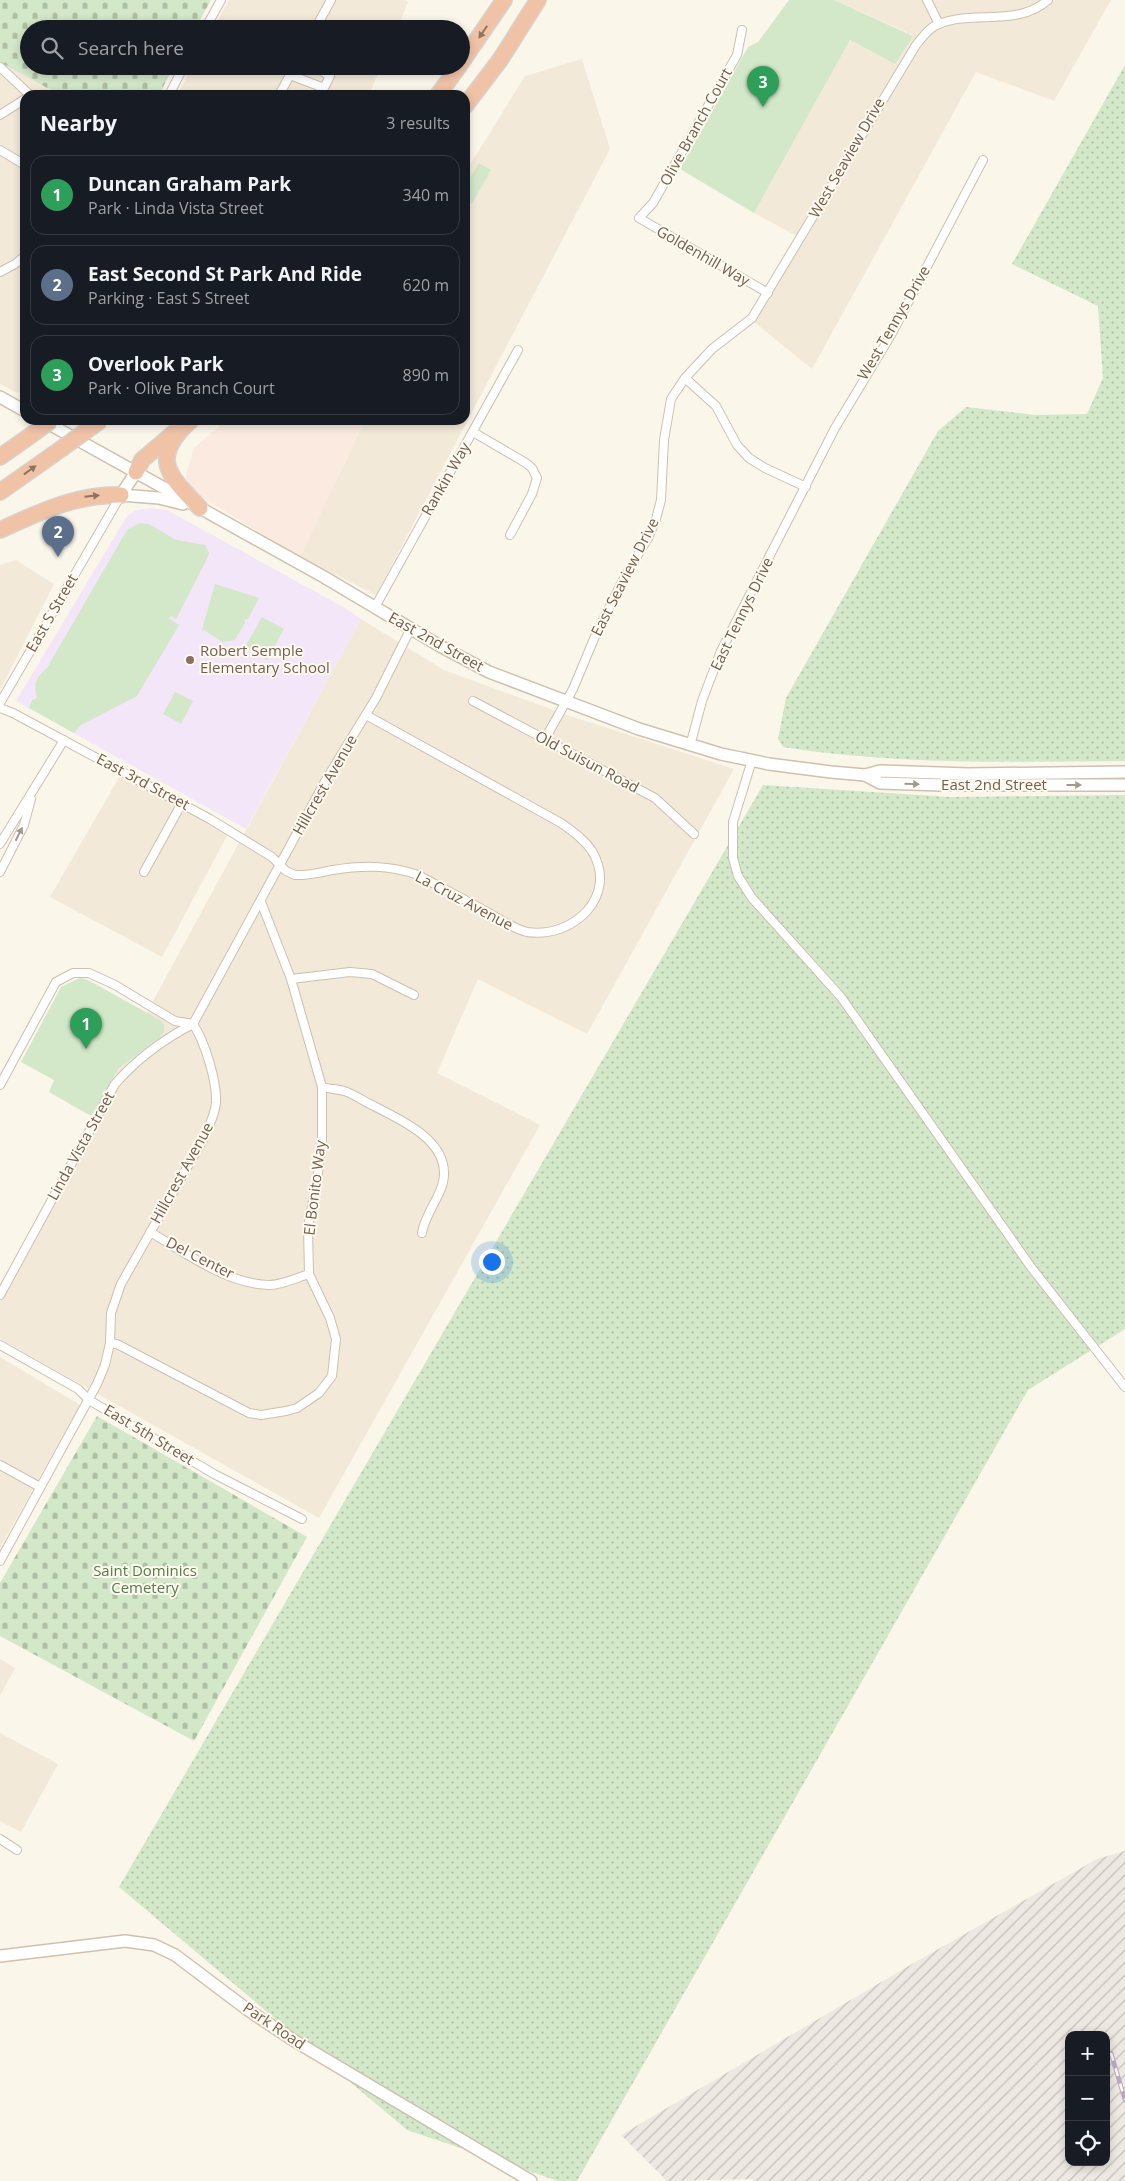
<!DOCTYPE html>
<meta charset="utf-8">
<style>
body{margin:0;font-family:"Open Sans",sans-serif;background:#20242c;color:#f1f3f6}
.controls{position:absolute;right:15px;bottom:15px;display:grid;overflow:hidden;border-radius:10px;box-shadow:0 2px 8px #0003}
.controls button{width:45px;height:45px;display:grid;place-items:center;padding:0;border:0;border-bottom:1px solid #363941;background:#171b24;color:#f1f3f6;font:25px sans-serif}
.you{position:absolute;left:491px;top:1261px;width:18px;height:18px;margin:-12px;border:4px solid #fff;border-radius:50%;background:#1a73e8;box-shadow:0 0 0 8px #1a73e833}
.badge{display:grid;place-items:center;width:32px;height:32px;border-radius:50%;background:#db8559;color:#fff;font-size:16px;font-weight:700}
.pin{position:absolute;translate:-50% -41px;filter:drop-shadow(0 1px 2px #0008)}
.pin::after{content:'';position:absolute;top:26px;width:18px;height:15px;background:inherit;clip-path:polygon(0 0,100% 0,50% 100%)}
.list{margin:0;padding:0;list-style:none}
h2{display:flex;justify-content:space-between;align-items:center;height:65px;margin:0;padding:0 20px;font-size:21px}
h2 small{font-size:16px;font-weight:400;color:#9ea1a6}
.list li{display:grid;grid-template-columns:32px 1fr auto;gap:15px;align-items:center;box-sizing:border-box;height:80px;margin:0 10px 10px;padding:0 10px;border:1px solid #363941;border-radius:15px}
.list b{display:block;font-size:19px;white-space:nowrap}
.list p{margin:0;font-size:16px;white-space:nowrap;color:#9ea1a6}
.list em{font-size:16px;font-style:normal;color:#9ea1a6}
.icon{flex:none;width:28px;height:28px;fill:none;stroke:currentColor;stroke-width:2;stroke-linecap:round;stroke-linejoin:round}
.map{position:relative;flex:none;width:1125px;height:2181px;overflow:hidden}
.search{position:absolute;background:#171b24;box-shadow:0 2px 8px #0003;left:20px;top:20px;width:450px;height:55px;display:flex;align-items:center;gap:12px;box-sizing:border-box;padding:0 18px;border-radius:28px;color:#9ea1a6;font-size:19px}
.panel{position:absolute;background:#171b24;box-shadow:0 2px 8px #0003;left:20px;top:90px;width:450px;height:335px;border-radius:15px}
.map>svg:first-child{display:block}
.residential{fill:#f2e9d9}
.commercial{fill:#faeadf}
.industrial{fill:url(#industrial-furrows);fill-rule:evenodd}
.education{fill:#f3e6f8}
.grass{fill:url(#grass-dots)}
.cemetery{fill:url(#cemetery-stones)}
.park{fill:#d2e8c9}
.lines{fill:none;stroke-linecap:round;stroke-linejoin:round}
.street-casing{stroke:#cdc0b0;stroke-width:10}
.secondary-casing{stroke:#cfc1ae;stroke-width:14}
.highway-casing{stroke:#d8d2ce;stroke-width:18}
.street{stroke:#fff;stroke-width:8}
.secondary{stroke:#fff;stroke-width:11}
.highway{stroke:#f0c2a6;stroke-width:15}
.rail-casing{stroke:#bba8c5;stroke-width:4.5}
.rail{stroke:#fefaf0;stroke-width:2.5;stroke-dasharray:8;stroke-linecap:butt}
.highway-bridge-casing{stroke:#d8d2ce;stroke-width:18;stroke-linecap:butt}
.highway-bridge{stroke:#f0c2a6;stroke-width:15}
.oneway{fill:#8d7460}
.oneway2{fill:#a5988d}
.education-dot{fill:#8d6e63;stroke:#fefaf0;stroke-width:2}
.labels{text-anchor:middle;stroke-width:4;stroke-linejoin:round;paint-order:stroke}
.street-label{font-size:15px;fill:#74604f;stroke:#fefaf0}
.education-label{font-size:15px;fill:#785e54;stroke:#fefaf0;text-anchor:start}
.park-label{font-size:15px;fill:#547e4b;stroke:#fefaf0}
</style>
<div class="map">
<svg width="1125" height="2181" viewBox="0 0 1125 2181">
<defs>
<pattern id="industrial-furrows" width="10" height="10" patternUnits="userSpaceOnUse" patternTransform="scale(1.25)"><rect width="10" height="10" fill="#ede8e2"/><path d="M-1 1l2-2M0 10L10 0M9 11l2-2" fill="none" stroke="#c5bfba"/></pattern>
<pattern id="grass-dots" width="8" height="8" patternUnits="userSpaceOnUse" patternTransform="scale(1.25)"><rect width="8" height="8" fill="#d2e8c9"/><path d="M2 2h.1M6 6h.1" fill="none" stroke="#afbfa6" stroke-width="1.8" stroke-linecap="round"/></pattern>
<pattern id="cemetery-stones" width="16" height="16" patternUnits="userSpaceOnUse" patternTransform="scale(1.25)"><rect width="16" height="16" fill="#d2e8c9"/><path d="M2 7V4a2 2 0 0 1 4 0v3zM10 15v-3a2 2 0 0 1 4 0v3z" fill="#afbfa6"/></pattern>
</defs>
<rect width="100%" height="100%" fill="#fbf6ea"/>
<g class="residential">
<polygon points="229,0 405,0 408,2 397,29 213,29"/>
<polygon points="834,0 1111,0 1054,101 976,72 812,369 754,322 797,236 754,213 850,40 885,59 913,35"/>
<polygon points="582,59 610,149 376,595 300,557 365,420 465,420 465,173 525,76"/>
<polygon points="0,61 62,95 25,95 25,387 17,393 0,384"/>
<polygon points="193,66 381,66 369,95 177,95"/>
<polygon points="16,560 54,584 0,690 0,565"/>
<polygon points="361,619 444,670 567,715 734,769 587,1034 478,979 437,1073 540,1125 319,1518 0,1339 0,1301 153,1001"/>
<polygon points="121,774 228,834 162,957 50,897"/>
<polygon points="0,1357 80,1405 0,1548"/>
<polygon points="0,1659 15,1668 0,1696"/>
<polygon points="0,1733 58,1764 21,1832 0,1821"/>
</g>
<polygon class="commercial" points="226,420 365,420 300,557 187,488 186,475 194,448"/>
<path class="industrial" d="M1125 1851V2181H752L753 2179 667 2181 621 2135 905 1968 1097 1859ZM1069 2035H1106V2162H1069Z"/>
<polygon class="education" points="150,508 167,510 345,608 361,619 246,829 16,701 127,516 137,510"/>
<g class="grass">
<path d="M1125 65V761C1011 762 896 765 783 747L778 739 786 698 938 431 966 407 1035 415 1087 414 1103 378 1098 306 1012 264Z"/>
<polygon points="763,785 950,797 1125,795 1125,1329 1028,1390 577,2181 558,2181 407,2130 119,1887"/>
</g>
<g class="cemetery">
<polygon points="0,0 211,0 195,29 29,29 29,66 174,66 159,95 60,95 0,62"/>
<polygon points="97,1416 307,1537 194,1741 0,1636 0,1583"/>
</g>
<g class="park">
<polygon points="789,0 834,0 913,36 895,64 850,40 754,213 680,169 748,47 758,42"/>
<polygon points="479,163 491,170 472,204 465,199 465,186"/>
<path d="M140 523 149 524 176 540 205 545 209 553 207 559 176 619 171 616 169 618 179 625 137 696 81 725 74 733 29 708 32 700 37 698C33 684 36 677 47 668L127 530Z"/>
<polygon points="215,584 259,598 248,619 244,620 245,623 235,640 223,642 202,629"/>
<polygon points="262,617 284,629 267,660 245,647"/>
<polygon points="175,692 193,701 181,724 163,714"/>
<polygon points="80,978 88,980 160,1020 164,1024 164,1032 160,1037 119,1068 91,1116 49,1092 54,1080 21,1062 61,987"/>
</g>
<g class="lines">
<defs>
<g id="street">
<polyline points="927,0 939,24"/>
<polyline points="205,29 221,0"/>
<polyline points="315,29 331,0"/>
<polyline points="742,30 737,55 653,203 639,218 768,293"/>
<polyline points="0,67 30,95"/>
<polyline points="290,75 324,88 330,76 313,66"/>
<polyline points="169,95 184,66"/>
<polyline points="279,95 295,66"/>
<polyline points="0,115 25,99"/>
<polyline points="0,150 25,165"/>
<polyline points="0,272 15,264 25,256"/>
<polyline points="685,378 716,406 737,445 749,458 765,468 806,487"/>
<polyline points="473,432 526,463 532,468 537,478 532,494 510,535"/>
<polyline points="375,607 518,350"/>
<polyline points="473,701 655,798 694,834"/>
<polyline points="0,703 121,495"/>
<path d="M0 708 13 713 210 819 272 857 286 871 295 875C307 876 321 872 333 870 363 865 389 865 418 875 442 888 466 900 489 913 501 920 514 929 527 932 573 939 619 896 592 851 584 839 572 831 561 823L366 715"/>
<path d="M545 739 573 689 596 634 622 582 648 538 656 519 661 500 664 440 671 399 685 378 712 349 752 318 916 45C922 38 929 27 939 24 973 10 1018 27 1048 0"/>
<polyline points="690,746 702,701 721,651 835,428 891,335 983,160"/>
<polyline points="752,760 733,822 733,858 738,876 752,898 841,997 1031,1267 1125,1387"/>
<polyline points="0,844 64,740"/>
<polyline points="0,872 24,825 31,799"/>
<polyline points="144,872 182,803"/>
<polyline points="291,979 350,972 372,974 414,995"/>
<polyline points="0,1085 56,982 73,973 89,973 115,985 175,1021 193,1024"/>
<path d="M322 1087C329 1089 337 1089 344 1091 354 1094 363 1101 372 1105 398 1119 443 1137 444 1172 445 1193 425 1212 422 1233"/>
<path d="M150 1232C185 1252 226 1284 269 1285 282 1285 296 1278 309 1274"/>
<path d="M0 1295 115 1084C136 1060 164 1039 193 1024"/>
<polyline points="110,1343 117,1344 249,1413 261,1415 286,1411 297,1408 319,1393 332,1376 336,1339 330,1318 309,1274 308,1227 317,1181 322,1141 322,1087 291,979 261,902"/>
<polyline points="0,1345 78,1389 89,1400 214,1474 302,1519"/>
<polyline points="0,1465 40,1487"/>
<path d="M0 1561 97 1384 105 1365 110 1343 111 1313 121 1284 205 1136C209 1125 215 1115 216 1103 217 1081 205 1042 193 1024L327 778 376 698 410 630"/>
<polyline points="0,1839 17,1850"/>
</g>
<g id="secondary">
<polyline points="0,397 25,411"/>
<polyline points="42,420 324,577 440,646 489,672 639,729 721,754 769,764 831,772 865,775 880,771 968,774 1125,772"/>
<polyline points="121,495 159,498 183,504"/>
<polyline points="121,495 136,472"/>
<polyline points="865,775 880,783 942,785 1125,785"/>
<polyline points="0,1956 125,1941 154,1945 175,1955 248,2010 293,2040 531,2181"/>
</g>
<g id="highway">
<polyline points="461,63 504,0"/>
<polyline points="438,95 459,66"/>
<polyline points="465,106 500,60 538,0"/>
<path d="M191 420C149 458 168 475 200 508"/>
<polyline points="0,457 34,433"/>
<polyline points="136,472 142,460 176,431"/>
<polyline points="0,492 61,449"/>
<path d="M0 530C40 512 76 494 121 495"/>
</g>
</defs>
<use href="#street" class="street-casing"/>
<use href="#secondary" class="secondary-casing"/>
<use href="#highway" class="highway-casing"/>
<use href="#street" class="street"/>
<use href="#secondary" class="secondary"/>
<use href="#highway" class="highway"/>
<defs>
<polyline id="rail" points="1111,2053 1125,2100"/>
</defs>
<use href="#rail" class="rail-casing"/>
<use href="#rail" class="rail"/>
<defs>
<g id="highway-bridge">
<polyline points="34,433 51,420"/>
<polyline points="61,449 101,420"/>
</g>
</defs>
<use href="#highway-bridge" class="highway-bridge-casing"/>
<use href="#highway-bridge" class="highway-bridge"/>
</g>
<defs><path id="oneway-solid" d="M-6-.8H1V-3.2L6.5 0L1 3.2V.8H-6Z" transform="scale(1.25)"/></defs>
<g class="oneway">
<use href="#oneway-solid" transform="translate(483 32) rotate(124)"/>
<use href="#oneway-solid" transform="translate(30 470) rotate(-36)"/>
<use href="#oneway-solid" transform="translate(92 496) rotate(-6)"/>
</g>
<g class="oneway2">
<use href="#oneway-solid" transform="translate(912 784) rotate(2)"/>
<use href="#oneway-solid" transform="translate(1074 785)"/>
<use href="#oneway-solid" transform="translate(19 834) rotate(-63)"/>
</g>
<circle class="education-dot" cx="190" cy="660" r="5"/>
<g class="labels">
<g class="street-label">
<text transform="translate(696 127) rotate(-61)" y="5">Olive Branch Court</text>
<text transform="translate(847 158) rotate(-60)" y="5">West Seaview Drive</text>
<text transform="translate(703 256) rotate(30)" y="5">Goldenhill Way</text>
<text transform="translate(894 323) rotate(-60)" y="5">West Tennys Drive</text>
<text transform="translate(446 479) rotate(-60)" y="5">Rankin Way</text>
<text transform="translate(625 577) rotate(-63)" y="5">East Seaview Drive</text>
<text transform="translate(52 613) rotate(-60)" y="5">East S Street</text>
<text transform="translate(742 614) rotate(-64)" y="5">East Tennys Drive</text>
<text transform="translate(436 642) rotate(29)" y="5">East 2nd Street</text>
<text transform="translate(587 762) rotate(28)" y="5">Old Suisun Road</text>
<text transform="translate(143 782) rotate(28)" y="5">East 3rd Street</text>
<text transform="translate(325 785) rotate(-60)" y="5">Hillcrest Avenue</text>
<text x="994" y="790">East 2nd Street</text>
<text transform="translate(464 901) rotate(28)" y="5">La Cruz Avenue</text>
<text transform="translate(81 1146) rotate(-61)" y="5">Linda Vista Street</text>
<text transform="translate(182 1173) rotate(-61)" y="5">Hillcrest Avenue</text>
<text transform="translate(315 1188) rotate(-83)" y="5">El Bonito Way</text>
<text transform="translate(200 1258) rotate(27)" y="5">Del Center</text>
<text transform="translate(149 1435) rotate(31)" y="5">East 5th Street</text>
<text transform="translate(274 2026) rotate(34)" y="5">Park Road</text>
</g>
<g class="education-label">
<text x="200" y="656">Robert Semple<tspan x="200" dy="17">Elementary School</tspan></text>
</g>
<g class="park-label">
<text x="145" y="1576">Saint Dominics<tspan x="145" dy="17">Cemetery</tspan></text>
</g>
</g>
</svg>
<div class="controls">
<button>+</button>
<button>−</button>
<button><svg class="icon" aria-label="locate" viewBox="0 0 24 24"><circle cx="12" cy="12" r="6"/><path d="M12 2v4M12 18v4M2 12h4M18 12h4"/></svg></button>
</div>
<div class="you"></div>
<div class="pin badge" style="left:86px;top:1049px;background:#2e9e5b">1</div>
<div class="pin badge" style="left:58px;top:557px;background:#5c6f8a">2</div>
<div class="pin badge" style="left:763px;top:107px;background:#2e9e5b">3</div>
<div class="search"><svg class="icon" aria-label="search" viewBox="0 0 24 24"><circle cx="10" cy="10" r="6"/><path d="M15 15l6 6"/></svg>Search here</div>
<section class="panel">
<h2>Nearby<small>3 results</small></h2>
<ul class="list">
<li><span class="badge" style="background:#2e9e5b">1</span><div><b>Duncan Graham Park</b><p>Park · Linda Vista Street</p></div><em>340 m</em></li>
<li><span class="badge" style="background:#5c6f8a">2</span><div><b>East Second St Park And Ride</b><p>Parking · East S Street</p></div><em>620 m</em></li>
<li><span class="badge" style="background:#2e9e5b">3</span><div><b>Overlook Park</b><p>Park · Olive Branch Court</p></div><em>890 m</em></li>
</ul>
</section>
</div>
